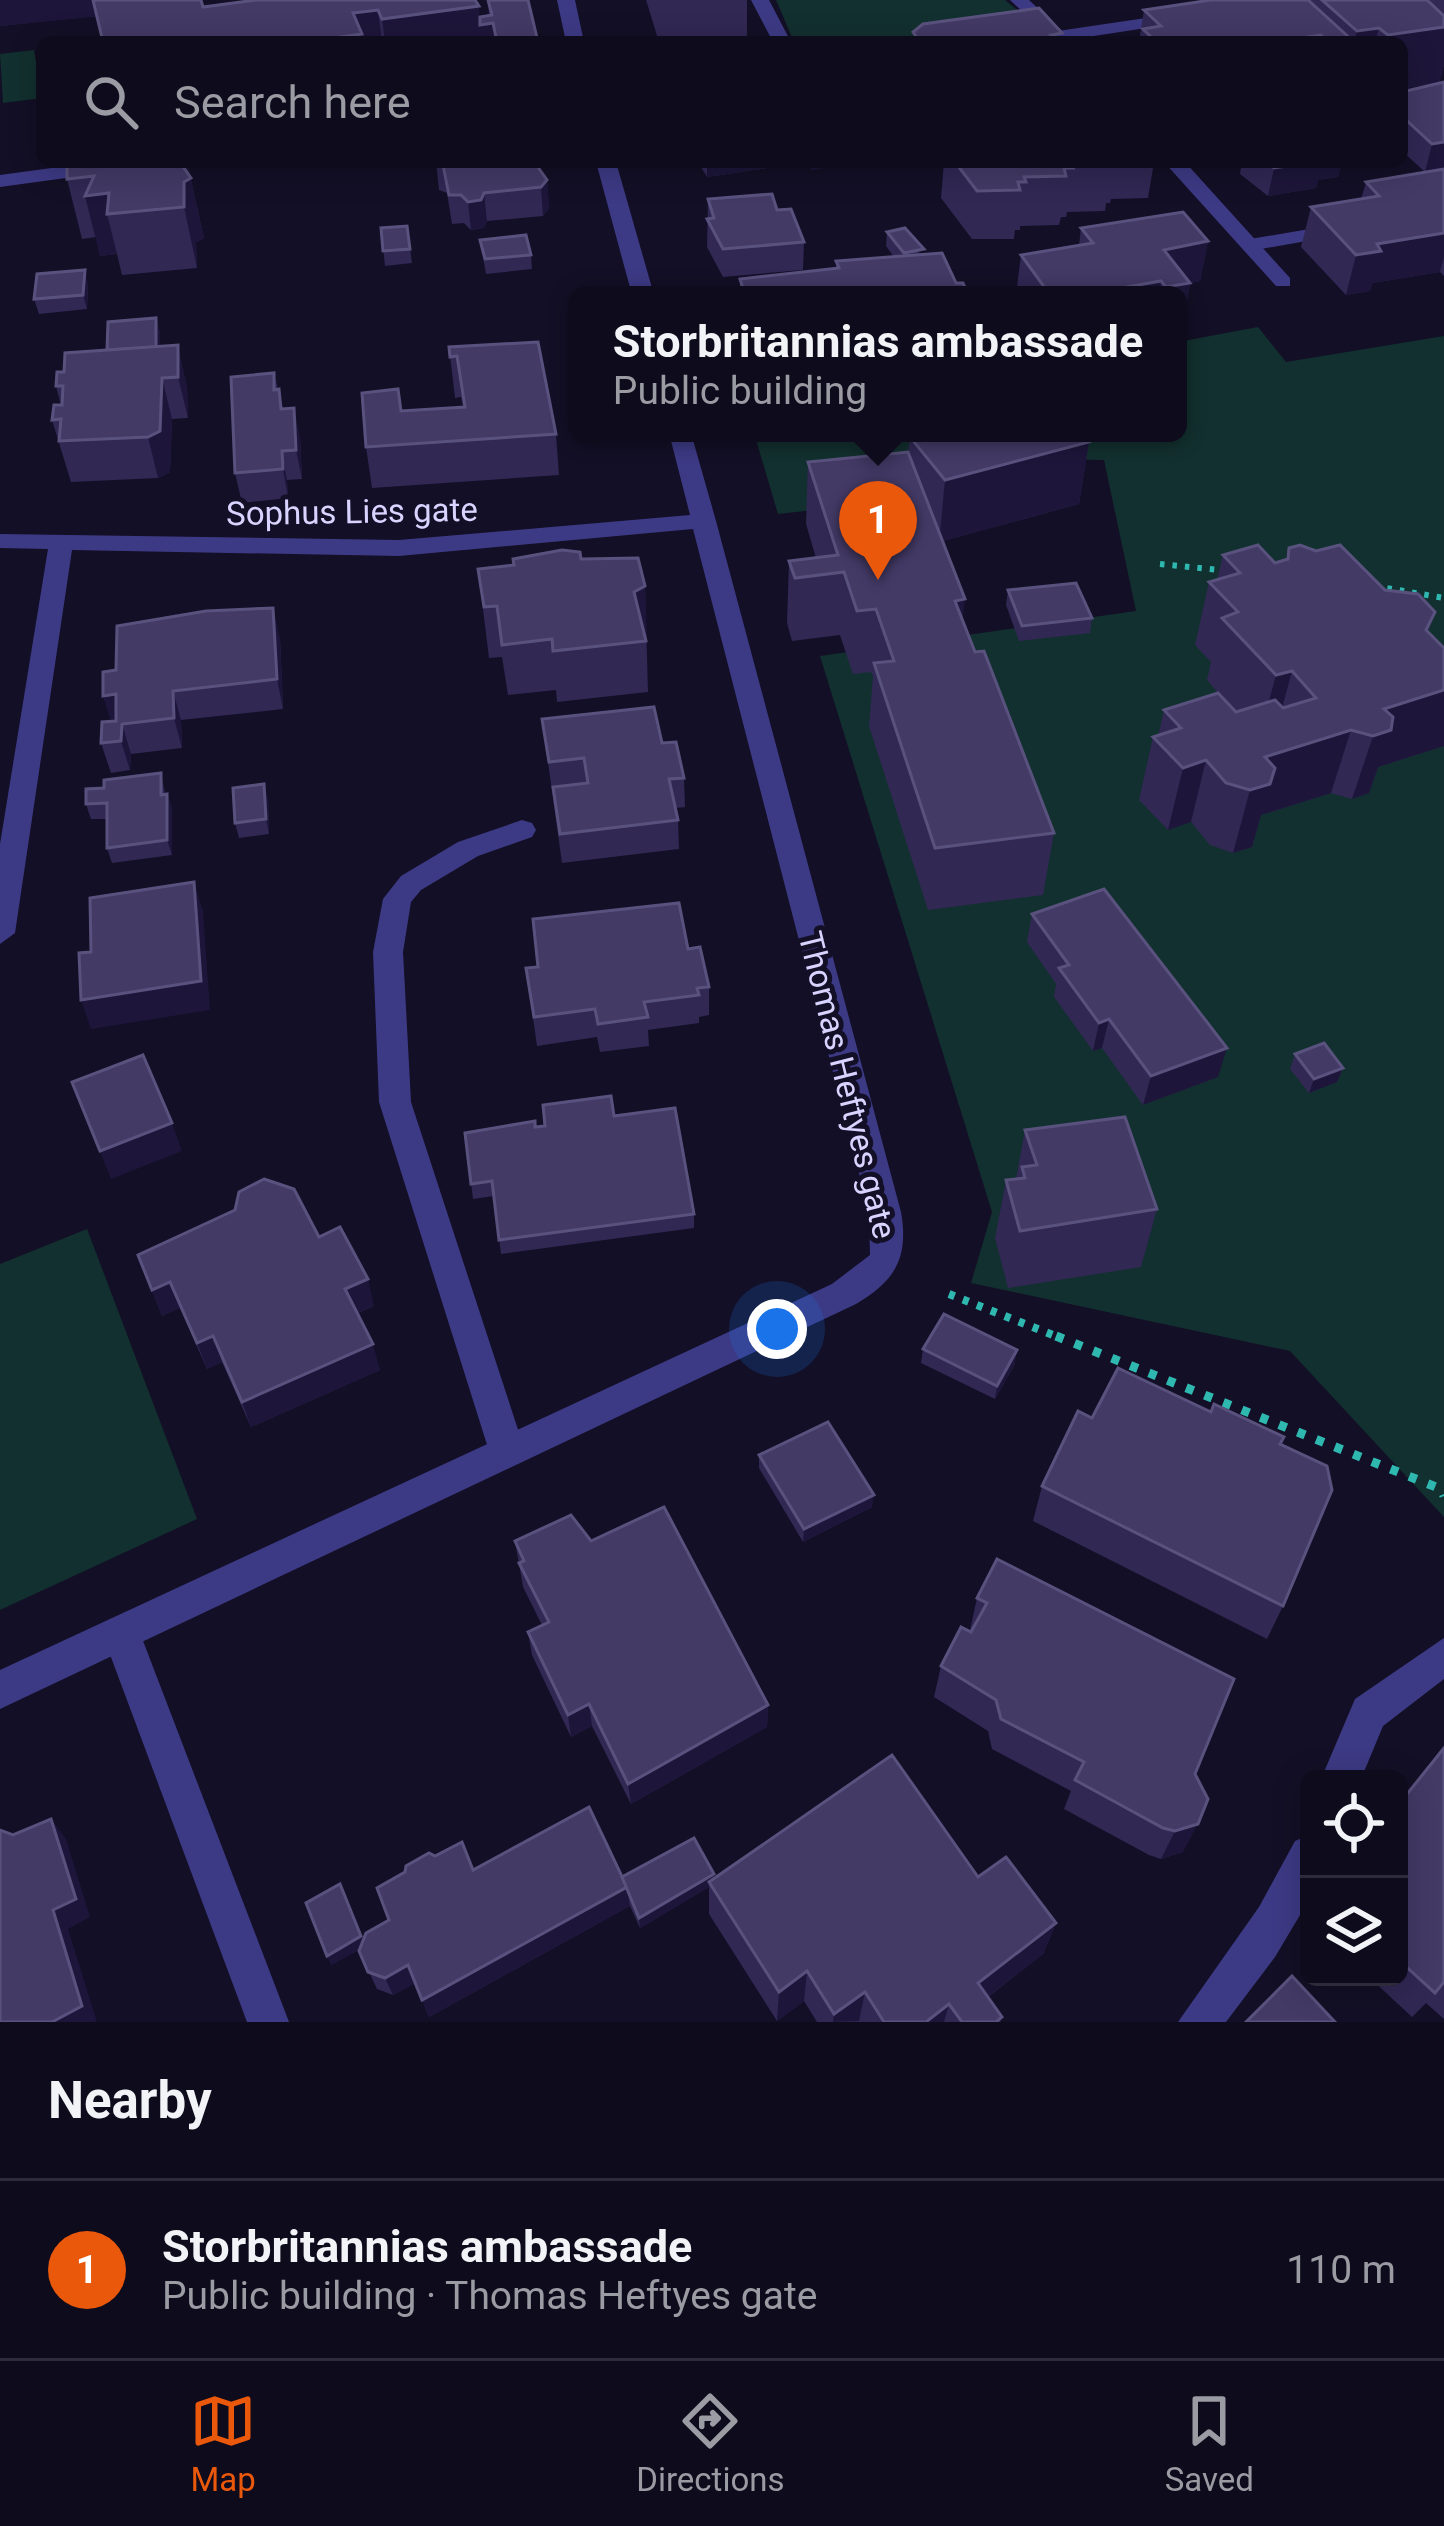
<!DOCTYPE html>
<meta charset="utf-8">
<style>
body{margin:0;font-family:Roboto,sans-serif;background:#171425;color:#f1f3f6}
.controls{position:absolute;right:36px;bottom:36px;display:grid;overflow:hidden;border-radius:18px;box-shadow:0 6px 30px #0003}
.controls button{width:108px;height:108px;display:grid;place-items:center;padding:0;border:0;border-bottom:3px solid #2e2b3b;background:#0e0b1c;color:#f1f3f6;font:60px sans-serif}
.you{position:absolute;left:777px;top:1329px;width:42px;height:42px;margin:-30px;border:9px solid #fff;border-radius:50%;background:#1a73e8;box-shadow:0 0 0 18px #1a73e833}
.badge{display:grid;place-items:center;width:78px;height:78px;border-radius:50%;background:#ea580c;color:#fff;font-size:39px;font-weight:700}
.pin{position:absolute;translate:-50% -99px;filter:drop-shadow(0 3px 6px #0008)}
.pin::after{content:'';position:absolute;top:63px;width:42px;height:36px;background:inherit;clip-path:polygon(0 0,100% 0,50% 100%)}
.popup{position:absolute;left:569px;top:286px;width:618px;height:156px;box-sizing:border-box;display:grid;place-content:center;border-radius:18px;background:#0e0b1c;filter:drop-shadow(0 3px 9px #0005);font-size:39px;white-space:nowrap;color:#9b9ba3}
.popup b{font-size:45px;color:#f1f3f6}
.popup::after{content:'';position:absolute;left:50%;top:100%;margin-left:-24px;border:24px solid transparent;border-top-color:#0e0b1c}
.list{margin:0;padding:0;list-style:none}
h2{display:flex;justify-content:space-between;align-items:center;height:156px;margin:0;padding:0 48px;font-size:51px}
h2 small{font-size:39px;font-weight:400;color:#9b9ba3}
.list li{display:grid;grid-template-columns:78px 1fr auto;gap:36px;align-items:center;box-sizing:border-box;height:180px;padding:0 48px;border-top:3px solid #2e2b3b}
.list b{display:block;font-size:45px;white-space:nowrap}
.list p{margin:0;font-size:39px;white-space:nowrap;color:#9b9ba3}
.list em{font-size:39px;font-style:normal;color:#9b9ba3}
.icon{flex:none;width:66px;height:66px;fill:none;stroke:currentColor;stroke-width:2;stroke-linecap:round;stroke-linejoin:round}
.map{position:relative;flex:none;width:1444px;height:2022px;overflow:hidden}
.search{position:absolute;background:#0e0b1c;box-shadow:0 6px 30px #0003;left:36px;right:36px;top:36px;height:132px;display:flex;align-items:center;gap:30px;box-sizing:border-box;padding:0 42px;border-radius:18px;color:#9b9ba3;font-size:45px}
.sheet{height:336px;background:#0e0b1c}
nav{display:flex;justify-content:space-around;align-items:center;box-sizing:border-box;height:168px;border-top:3px solid #2e2b3b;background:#0e0b1c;font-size:33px;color:#9b9ba3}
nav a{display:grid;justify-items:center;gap:6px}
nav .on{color:#ea580c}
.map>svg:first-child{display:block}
.green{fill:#12302f}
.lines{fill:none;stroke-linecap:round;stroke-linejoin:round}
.path-far2{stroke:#2fb8b0;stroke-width:6;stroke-dasharray:4.5 8;stroke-linecap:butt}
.path-far1{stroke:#2fb8b0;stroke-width:8;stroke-dasharray:6 9;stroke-linecap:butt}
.path{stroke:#2fb8b0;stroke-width:9;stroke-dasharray:8 12;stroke-linecap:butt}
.lane{fill:#3d3a85;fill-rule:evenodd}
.street{fill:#3d3a85;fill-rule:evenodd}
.wall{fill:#312854}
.shaded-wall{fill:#1d163a}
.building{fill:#433a66;stroke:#5a527e;stroke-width:3}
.labels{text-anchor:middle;stroke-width:10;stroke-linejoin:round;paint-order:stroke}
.street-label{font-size:33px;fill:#d9d4ff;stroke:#130f26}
</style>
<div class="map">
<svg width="1444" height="2022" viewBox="0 0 1444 2022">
<rect width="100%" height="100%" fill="#130f26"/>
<g class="green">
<polygon points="776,0 1005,0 1032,22 887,42 794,42"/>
<polygon points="34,50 42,98 3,103 0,54"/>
<polygon points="1258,327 1286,362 1444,336 1444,1517 1290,1351 971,1283 992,1212 820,656 1136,611 1104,460 1061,459 895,501 778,514 754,433 1178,433 1178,342"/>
<polygon points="87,1229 197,1519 0,1610 0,1264"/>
</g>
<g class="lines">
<g class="path-far2">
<polyline points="1160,564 1229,571"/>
<polyline points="1375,586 1444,598"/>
</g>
<polyline class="path-far1" points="949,1294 1063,1339"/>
<polyline class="path" points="1056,1336 1441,1489 1444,1496"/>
<g class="lane">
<polygon points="751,0 769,0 791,42 773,42"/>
<polygon points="1010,0 1029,0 1068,36 1053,40"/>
<polygon points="1345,223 1355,229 1352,233 1250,251 1240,245 1250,239"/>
<polygon points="522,820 532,823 536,830 532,837 478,856 421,890 411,902 403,952 411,1102 525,1451 520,1462 507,1467 494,1462 489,1451 379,1102 373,952 383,899 401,876 458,842"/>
<polygon points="121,1615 134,1620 140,1633 289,2022 247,2022 102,1633 108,1620"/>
</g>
<g class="street">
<polygon points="557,0 575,0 584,42 566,42"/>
<polygon points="1180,13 1189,18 1186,22 1054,42 1008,42 1017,37"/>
<polygon points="96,162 149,162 139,168 0,187 0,175"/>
<polygon points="596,162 616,162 654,295 632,295"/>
<polygon points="1164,162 1185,162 1290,278 1290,286 1276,286"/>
<path d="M669 433H691L716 521 901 1212C909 1258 895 1281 856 1304L0 1709V1670L832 1284 870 1255 869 1212 693 529 399 556 72 550 15 933 0 944V844L48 549 0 548V534L399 540 690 515Z"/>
<polygon points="1444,1638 1444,1679 1383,1726 1361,1779 1321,1779 1355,1699"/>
<polygon points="1309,1835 1309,1900 1275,1957 1226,2022 1178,2022 1259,1907 1295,1841"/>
</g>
</g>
<g class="wall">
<polygon points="0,0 203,7 256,0 480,17 489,16 488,0 538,42 103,42 97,16 0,26"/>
<polygon points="646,0 747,0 747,39 709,42 659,42"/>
<polygon points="1211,0 1427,0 1429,3 1430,0 1444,0 1444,65 1439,83 1444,168 1425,172 1402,151 1402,92 1436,83 1402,42 1139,42 1144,10"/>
<polygon points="187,162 204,238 196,242 197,268 122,275 117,254 100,256 96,237 82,239 67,179"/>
<polygon points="436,162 540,163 541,171 547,180 549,208 543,216 487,221 484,228 471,230 464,223 452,224 447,193 439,190"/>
<polygon points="698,162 781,162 781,166 707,177"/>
<polygon points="944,162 1154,162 1148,198 1111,199 1110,203 1106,203 1105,211 1067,212 1066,217 1061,217 1059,225 1020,226 1020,230 1015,230 1014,239 972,239 941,198"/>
<polygon points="1237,162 1342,162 1338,177 1318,180 1316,188 1268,196 1240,174 1241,167"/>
<polygon points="1444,169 1444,276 1440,272 1372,283 1370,291 1346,295 1301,247 1311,207 1361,199 1366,182"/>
<polygon points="708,199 777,210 804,242 803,270 723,277 707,247"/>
<polygon points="407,226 412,263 385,266 381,228"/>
<polygon points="1081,228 1208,241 1200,281 1190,283 1183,323 1178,295 1016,295 1021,255 1079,245"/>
<polygon points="887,232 923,255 967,292 967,295 740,295 740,279 836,268 836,261 894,257 886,246"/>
<polygon points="480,240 531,255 532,269 486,274"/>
<polygon points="88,284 87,309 39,314 34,299"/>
<polygon points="156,318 160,333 160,347 187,386 188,418 172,419 170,472 158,478 71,482 52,420 61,405 56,386 64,372 107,350"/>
<polygon points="449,347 556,434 559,475 372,488 366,447 401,411 463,407 461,397 455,398"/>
<polygon points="274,373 283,409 300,437 302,479 287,480 288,498 242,503 235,473"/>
<polygon points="910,437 1089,442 1079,504 943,541 963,621 1054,833 1043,895 928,910 869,726 873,676 871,672 853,674 840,635 792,641 787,623 789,561 816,558 806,524 808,462 908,453"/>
<polygon points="1289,548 1435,612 1428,632 1444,648 1444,746 1378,767 1369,793 1352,799 1331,793 1261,815 1252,847 1233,853 1210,845 1191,822 1168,830 1139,800 1153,737 1158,736 1164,710 1218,693 1207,680 1211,662 1195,645 1209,582 1217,580 1223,555 1275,563 1286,560"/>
<polygon points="581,559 645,586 648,692 557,702 556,690 508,695 502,657 489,658 478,569"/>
<polygon points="1008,590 1092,618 1090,633 1019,641 1006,605"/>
<polygon points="280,638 283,709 181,720 182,748 131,754 130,770 111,773 101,743 111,721"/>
<polygon points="542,719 662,743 684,778 685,807 676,808 678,820 679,849 562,863"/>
<polygon points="161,773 165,794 167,794 172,809 172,855 112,863 107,848 107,819 91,819 86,804 104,788"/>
<polygon points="268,799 269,834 239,838 235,823"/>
<polygon points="1032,914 1218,1077 1143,1105 1102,1048 1093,1051 1054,997 1056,984 1027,942"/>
<polygon points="688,949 709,987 709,1015 699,1017 699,1023 648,1030 649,1046 600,1052 597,1037 537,1046 526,968"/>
<polygon points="1295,1054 1343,1068 1337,1082 1309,1093 1290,1069"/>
<polygon points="614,1116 694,1214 694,1228 501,1254 494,1196 473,1199 465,1133 535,1127"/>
<polygon points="1025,1130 1157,1209 1141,1267 1008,1288 995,1238 1006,1180 1016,1179"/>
<polygon points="319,1237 374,1306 358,1313 380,1370 251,1427 222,1362 207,1369 180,1308 162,1316 138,1255"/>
<polygon points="923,1349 1015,1364 995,1399 921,1363"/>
<polygon points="1280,1444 1283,1606 1267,1639 1033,1521 1042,1486"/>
<polygon points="759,1455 872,1507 803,1542 759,1468"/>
<polygon points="515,1541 591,1541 768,1705 767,1727 631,1804 592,1726 571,1737 532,1655 528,1632 542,1625 523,1587"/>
<polygon points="997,1559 1195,1774 1183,1852 1161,1859 1149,1855 1064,1809 1071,1791 992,1749 988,1731 934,1697 941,1666 971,1632 970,1630 977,1598"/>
<polygon points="1444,1748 1444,2019 1426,2003 1412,2017 1369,1977 1399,1977 1399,1804"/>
<polygon points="473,1870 714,1878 978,1877 1056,1923 1043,1954 988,1997 1001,2022 817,2022 804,2001 777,2021 709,1914 709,1887 640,1928 630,1906 429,2017 415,1983 393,1995 377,1989 359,1951 360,1949 331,1965 363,1941"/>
</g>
<g class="shaded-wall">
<polygon points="0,0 107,0 110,15 0,26"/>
<polygon points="479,6 480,25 493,23 495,42 385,42 382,19"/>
<polygon points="378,10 382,42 305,42 353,13"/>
<polygon points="1444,27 1444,65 1439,83 1402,89 1402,42 1386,42 1388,35"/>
<polygon points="1379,28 1375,42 1354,42 1357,31"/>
<polygon points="1321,35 1319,42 1273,42"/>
<polygon points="1444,142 1444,168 1425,172 1432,144"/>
<polygon points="184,162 187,162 204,238 196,242 197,268 184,207"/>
<polygon points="707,162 781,162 781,166 707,177"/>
<polygon points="812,162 866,162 811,170"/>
<polygon points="1313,162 1342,162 1338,177 1318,180 1316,188 1268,196 1274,168"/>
<polygon points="547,180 549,208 543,216 541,187"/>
<polygon points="109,193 107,214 117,254 100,256 85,196"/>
<polygon points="484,193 487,221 484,228 471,230 468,202"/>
<polygon points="1444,223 1444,257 1440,272 1372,283 1370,291 1346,295 1356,255 1377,244"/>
<polygon points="1208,241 1200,281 1190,283 1183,323 1178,324 1178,295 1164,295 1166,287 1161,281 1159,295 1082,295 1164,250"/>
<polygon points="85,270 88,284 87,309 83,295"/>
<polygon points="156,318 160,333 160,381 156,366"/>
<polygon points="178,345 187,386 188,418 178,377"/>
<polygon points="162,378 172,419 170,472 158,478 148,437"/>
<polygon points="294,408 300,437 302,479 296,450"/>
<polygon points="1089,442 1079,504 939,542 945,480"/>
<polygon points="282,451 287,480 288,498 283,469"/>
<polygon points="645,586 647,637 636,643 634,592"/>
<polygon points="965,599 958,662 955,601"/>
<polygon points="273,608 280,638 283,709 277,679"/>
<polygon points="1292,671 1275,734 1259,738 1276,675"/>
<polygon points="1444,690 1444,746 1378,767 1369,793 1352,799 1373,736 1384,709"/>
<polygon points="173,691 181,720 182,748 174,718"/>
<polygon points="116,694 125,723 112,725 103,696"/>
<polygon points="122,724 131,754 130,770 121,741"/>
<polygon points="1351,730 1331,793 1261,815 1252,847 1233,853 1250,790 1265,757"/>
<polygon points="1206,760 1191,822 1168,830 1183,768"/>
<polygon points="264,784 268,799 269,834 266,819"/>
<polygon points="167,794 172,809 172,855 167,840"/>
<polygon points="194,882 203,911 210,1010 91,1029 81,1000"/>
<polygon points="1109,1019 1102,1048 1093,1051 1099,1023"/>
<polygon points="1227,1048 1218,1077 1143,1105 1151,1076"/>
<polygon points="1343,1068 1337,1082 1309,1093 1314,1079"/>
<polygon points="172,1123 182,1151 111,1179 100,1151"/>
<polygon points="368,1279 374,1306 352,1315 345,1289"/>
<polygon points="170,1282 180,1308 162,1316 152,1290"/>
<polygon points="213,1336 222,1362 207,1369 197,1343"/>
<polygon points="373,1344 380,1370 251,1427 242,1402"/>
<polygon points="1017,1350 1015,1364 995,1399 997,1386"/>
<polygon points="874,1495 872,1507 803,1542 804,1529"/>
<polygon points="589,1704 592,1726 571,1737 568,1715"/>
<polygon points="768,1705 767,1727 631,1804 628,1784"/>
<polygon points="51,1819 66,1839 90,1917 68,1929 97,2022 52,2022 53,1910"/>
<polygon points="1198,1824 1183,1852 1161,1859 1175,1831"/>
<polygon points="714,1874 714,1884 709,1882 709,1887 640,1928 639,1918"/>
<polygon points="340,1884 366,1946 331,1965 327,1956"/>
<polygon points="627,1887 630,1906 429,2017 422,2000"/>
<polygon points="1056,1923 1043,1954 968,2012 978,1983"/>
<polygon points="408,1965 416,1983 393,1995 385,1978"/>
<polygon points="807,1971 804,2001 777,2021 779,1992"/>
<polygon points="865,1992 859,2021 833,2022 834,2014"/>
<polygon points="949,2004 944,2022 926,2022"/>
</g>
<g class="building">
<polygon points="93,0 201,0 203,7 256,0 475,0 479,6 382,19 378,10 353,13 362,34 305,42 142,42 139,39 103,42"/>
<polygon points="488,0 528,0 538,42 497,42 493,23 480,25 480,17 492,15"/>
<polygon points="1211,0 1308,0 1354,42 1328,42 1321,35 1273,42 1176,42 1172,38 1154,40 1143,29 1161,26 1144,10"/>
<polygon points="1322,0 1427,0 1444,16 1444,27 1388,35 1379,28 1357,31"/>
<polygon points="1039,8 1062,33 1052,35 1066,42 920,42 913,32 923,24"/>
<polygon points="1444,82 1444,142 1432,144 1402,116 1402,92"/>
<polygon points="67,162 184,162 184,168 191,178 184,182 184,207 107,214 109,193 85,196 94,176 67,179"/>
<polygon points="436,162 540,162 535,163 547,180 541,187 484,193 481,200 468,202 461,195 449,195 443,165"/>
<polygon points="955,162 1112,162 1112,163 1071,164 1073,168 1064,168 1066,176 1024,177 1026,182 1018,182 1020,190 977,191"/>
<polygon points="1266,162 1313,162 1274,168"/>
<polygon points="1444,169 1444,233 1377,244 1381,251 1356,255 1311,207 1379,196 1366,182"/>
<polygon points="772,194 777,210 791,209 804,242 723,249 707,219 714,218 708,199"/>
<polygon points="1183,212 1208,241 1164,250 1190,283 1166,287 1161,281 1082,295 1050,295 1021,255 1093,243 1081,228"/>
<polygon points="407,226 410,249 383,251 381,228"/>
<polygon points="905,228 924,249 904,253 887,232"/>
<polygon points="526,235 531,255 485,259 480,240"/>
<polygon points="942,253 956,283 963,283 967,292 960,292 961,295 745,295 740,279 839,268 836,261"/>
<polygon points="85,270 83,295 34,299 37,274"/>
<polygon points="156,318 156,347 107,350 108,322"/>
<polygon points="538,342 556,434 366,447 362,393 398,389 401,411 465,407 457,356 450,357 449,347"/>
<polygon points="178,345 178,377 162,378 160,431 148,437 59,441 61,419 52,420 54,405 62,405 63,386 56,386 57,372 64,372 65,353"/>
<polygon points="274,373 274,390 279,389 281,409 294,408 296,450 282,451 283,469 235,473 231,377"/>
<polygon points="926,433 1081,433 1089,442 945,480 910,437"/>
<polygon points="908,452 965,599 955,601 975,652 984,651 1054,833 935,848 874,663 894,661 876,609 857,611 844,572 795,578 789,561 838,555 808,462"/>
<polygon points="1258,545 1275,563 1288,559 1289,548 1300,545 1316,551 1340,545 1385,590 1418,594 1435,612 1426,630 1444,648 1444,690 1384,709 1393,717 1391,730 1373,736 1351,730 1265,757 1275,768 1270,784 1250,790 1226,783 1206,760 1183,768 1153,737 1181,728 1164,710 1218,693 1236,712 1275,700 1283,708 1316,698 1292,671 1276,675 1222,618 1238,612 1209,582 1240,573 1223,555"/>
<polygon points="562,550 580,552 581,559 638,558 645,586 634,592 646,641 553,651 552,639 502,645 497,606 484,607 478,569 514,565 513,559"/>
<polygon points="1076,583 1092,618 1022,626 1008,590"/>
<polygon points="273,608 277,679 173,691 174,718 122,724 121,741 101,743 102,722 116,721 116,694 103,696 103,672 116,670 117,626 206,611"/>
<polygon points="654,707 662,743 676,742 684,778 669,779 678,820 560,834 553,787 588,783 584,758 549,762 542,719"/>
<polygon points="161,773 161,795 167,794 167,840 107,848 107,803 86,804 86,789 104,788 104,780"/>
<polygon points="264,784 266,819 235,823 233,788"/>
<polygon points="194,882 201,981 81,1000 79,953 91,952 90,898"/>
<polygon points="1104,889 1227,1048 1151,1076 1109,1019 1099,1023 1059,968 1069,965 1032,914"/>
<polygon points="679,903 688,949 700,947 709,987 697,988 699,995 644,1002 648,1017 598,1024 595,1009 534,1017 526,968 538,967 533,919"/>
<polygon points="1324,1043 1343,1068 1314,1079 1295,1054"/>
<polygon points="143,1055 172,1123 100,1151 72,1082"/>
<polygon points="611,1096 614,1116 675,1108 694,1214 499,1240 492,1181 471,1184 465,1133 535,1121 535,1127 545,1126 543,1105"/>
<polygon points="1125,1117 1157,1209 1020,1231 1006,1180 1025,1178 1022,1167 1037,1165 1025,1130"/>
<polygon points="264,1179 294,1189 319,1237 340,1227 368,1279 345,1289 373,1344 242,1402 213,1336 197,1343 170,1282 152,1290 138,1255 235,1210 239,1192"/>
<polygon points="944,1314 1017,1350 997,1386 923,1349"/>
<polygon points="1118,1368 1211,1412 1214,1404 1250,1421 1284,1437 1280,1444 1327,1466 1332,1490 1283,1606 1042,1486 1078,1411 1092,1418"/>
<polygon points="828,1422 874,1495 804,1529 759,1455"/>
<polygon points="664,1507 768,1705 628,1784 589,1704 568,1715 528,1632 549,1622 519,1563 524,1561 515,1541 571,1515 591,1541"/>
<polygon points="997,1559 1234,1679 1195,1774 1208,1799 1198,1824 1175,1831 1163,1828 1075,1780 1084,1762 1001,1719 996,1700 941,1666 961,1627 971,1632 987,1603 977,1598"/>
<polygon points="1444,1748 1444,1982 1435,1993 1399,1960 1399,1804"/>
<polygon points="892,1755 978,1877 1006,1857 1056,1923 978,1983 1002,2017 996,2022 962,2022 949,2004 926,2022 884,2022 865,1992 834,2014 807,1971 779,1992 709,1882"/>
<polygon points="589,1807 627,1887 422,2000 408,1965 385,1978 368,1972 359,1951 366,1933 389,1920 377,1888 405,1872 406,1866 429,1853 435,1856 462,1842 473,1870"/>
<polygon points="51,1819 76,1899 53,1910 82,2006 52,2022 0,2022 0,1830 13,1835"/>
<polygon points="694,1838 714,1874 639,1918 622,1877"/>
<polygon points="340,1884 361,1936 327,1956 306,1903"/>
<polygon points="1292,1976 1335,2022 1246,2022"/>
</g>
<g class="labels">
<g class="street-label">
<text transform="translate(352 511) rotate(-1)" y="12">Sophus Lies gate</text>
<text transform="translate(848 1085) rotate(76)" y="12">Thomas Heftyes gate</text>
</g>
</g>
</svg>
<div class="controls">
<button><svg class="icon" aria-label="locate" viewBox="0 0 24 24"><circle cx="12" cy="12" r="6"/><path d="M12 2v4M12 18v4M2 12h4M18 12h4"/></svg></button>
<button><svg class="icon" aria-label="layers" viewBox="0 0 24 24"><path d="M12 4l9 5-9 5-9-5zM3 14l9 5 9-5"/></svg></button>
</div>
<div class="you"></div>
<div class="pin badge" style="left:878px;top:580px">1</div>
<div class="popup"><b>Storbritannias ambassade</b>Public building</div>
<div class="search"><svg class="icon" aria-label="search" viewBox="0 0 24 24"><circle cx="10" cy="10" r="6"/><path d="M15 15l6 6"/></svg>Search here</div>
</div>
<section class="sheet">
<h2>Nearby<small></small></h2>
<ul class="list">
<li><span class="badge">1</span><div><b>Storbritannias ambassade</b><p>Public building · Thomas Heftyes gate</p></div><em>110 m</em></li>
</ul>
</section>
<nav>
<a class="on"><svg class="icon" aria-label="map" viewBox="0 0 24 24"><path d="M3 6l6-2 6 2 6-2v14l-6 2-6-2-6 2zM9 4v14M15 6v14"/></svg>Map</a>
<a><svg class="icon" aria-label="directions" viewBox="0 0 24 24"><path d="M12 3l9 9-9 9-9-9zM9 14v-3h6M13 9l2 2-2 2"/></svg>Directions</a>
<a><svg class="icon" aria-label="saved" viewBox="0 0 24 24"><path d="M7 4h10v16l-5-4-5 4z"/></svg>Saved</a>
</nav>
